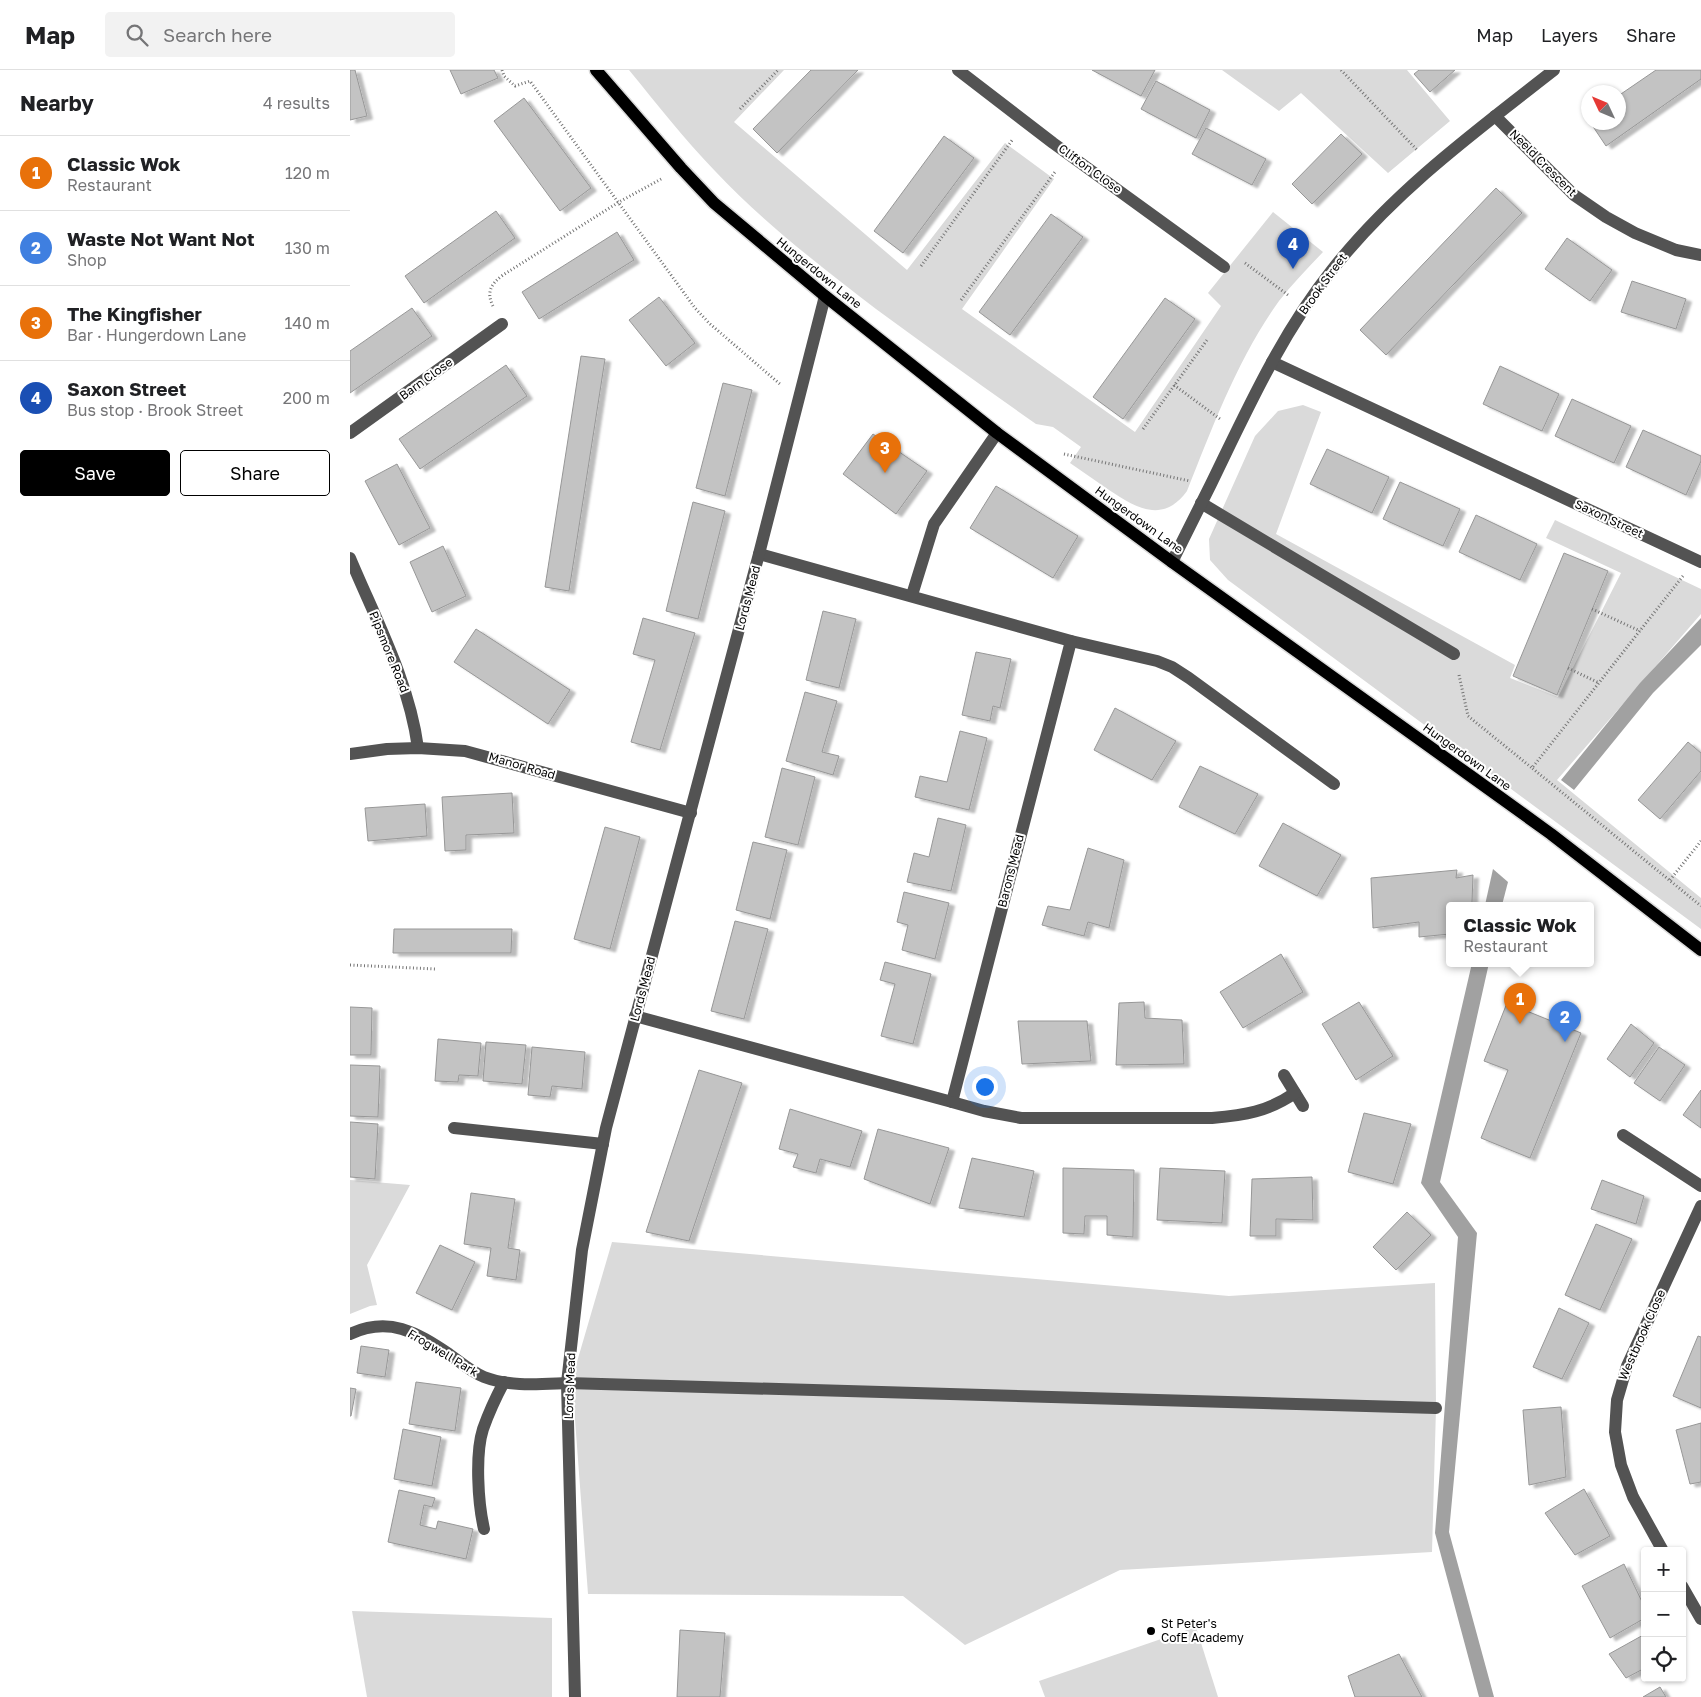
<!DOCTYPE html>
<meta charset="utf-8">
<style>
body{margin:0;font-family:"Golos Text",sans-serif;background:#f2f2f2;color:#202124}
.controls{position:absolute;right:15px;bottom:15px;display:grid;overflow:hidden;border-radius:5px;box-shadow:0 1px 4px #0004}
.controls button{width:45px;height:45px;display:grid;place-items:center;padding:0;border:0;border-bottom:1px solid #e0e0e0;background:#fff;color:#202124;font:25px sans-serif}
.compass{position:absolute;left:1231px;top:15px;width:45px;height:45px;border-radius:50%;background:#fff;box-shadow:0 1px 4px #0004;rotate:314deg}
.you{position:absolute;left:634px;top:1016px;width:18px;height:18px;margin:-12px;border:4px solid #fff;border-radius:50%;background:#1a73e8;box-shadow:0 0 0 8px #1a73e833}
.badge{display:grid;place-items:center;width:32px;height:32px;border-radius:50%;background:#000;color:#fff;font-size:16px;font-weight:700}
.pin{position:absolute;translate:-50% -41px;filter:drop-shadow(0 1px 2px #0008)}
.pin::after{content:'';position:absolute;top:26px;width:18px;height:15px;background:inherit;clip-path:polygon(0 0,100% 0,50% 100%)}
.popup{position:absolute;left:1096px;top:832px;width:148px;height:65px;box-sizing:border-box;display:grid;place-content:center;border-radius:5px;background:#fff;filter:drop-shadow(0 1px 4px #0005);font-size:16px;white-space:nowrap;color:#757577}
.popup b{font-size:19px;color:#202124}
.popup::after{content:'';position:absolute;left:50%;top:100%;margin-left:-10px;border:10px solid transparent;border-top-color:#fff}
.list{margin:0;padding:0;list-style:none}
h2{display:flex;justify-content:space-between;align-items:center;height:65px;margin:0;padding:0 20px;font-size:21px}
h2 small{font-size:16px;font-weight:400;color:#757577}
.list li{display:grid;grid-template-columns:32px 1fr auto;gap:15px;align-items:center;box-sizing:border-box;height:75px;padding:0 20px;border-top:1px solid #e0e0e0}
.list b{display:block;font-size:19px;white-space:nowrap}
.list p{margin:0;font-size:16px;white-space:nowrap;color:#757577}
.list em{font-size:16px;font-style:normal;color:#757577}
.actions{display:flex;gap:10px;padding:15px 20px}
.actions a{flex:1;padding:11px 0;border:1px solid #000;border-radius:5px;text-align:center;font-size:18px;color:#000}
.actions .main{background:#000;color:#fff}
.icon{flex:none;width:28px;height:28px;fill:none;stroke:currentColor;stroke-width:2;stroke-linecap:round;stroke-linejoin:round}
.map{position:relative;flex:none;width:1351px;height:1627px;overflow:hidden}
header{display:flex;align-items:center;gap:30px;box-sizing:border-box;height:70px;padding:0 25px;background:#fff;border-bottom:1px solid #e0e0e0}
header strong{font-size:24px}
nav{display:flex;gap:28px;margin-inline-start:auto;font-size:18px}
.search{width:350px;height:45px;background:#f2f2f2;display:flex;align-items:center;gap:12px;box-sizing:border-box;padding:0 18px;border-radius:5px;color:#757577;font-size:19px}
main{display:flex}
aside{flex:1;background:#fff}
.map>svg:first-child{display:block}
.green{fill:#dadada}
.water{fill:#a1a1a1}
.building{fill:#c3c3c3;stroke:#979797;filter:url(#shadow)}
.lines{fill:none;stroke-linecap:round;stroke-linejoin:round}
.major-casing{stroke:#dbdbdb;stroke-width:15}
.path{stroke:#757575;stroke-width:3;stroke-dasharray:1 2.5;stroke-linecap:butt}
.minor{stroke:#535353;stroke-width:12}
.major{stroke:#000;stroke-width:12}
.poi-dot{fill:#000;stroke:#fff;stroke-width:2}
.labels{text-anchor:middle;stroke-width:4;stroke-linejoin:round;paint-order:stroke}
.street-label{font-size:12px;fill:#000;stroke:#fff}
.poi-label{font-size:12px;fill:#000;stroke:#fff;text-anchor:start}
</style>
<header>
<strong>Map</strong>
<div class="search"><svg class="icon" aria-label="search" viewBox="0 0 24 24"><circle cx="10" cy="10" r="6"/><path d="M15 15l6 6"/></svg>Search here</div>
<nav><a>Map</a><a>Layers</a><a>Share</a></nav>
</header>
<main>
<aside>
<h2>Nearby<small>4 results</small></h2>
<ul class="list">
<li><span class="badge" style="background:#e8710a">1</span><div><b>Classic Wok</b><p>Restaurant</p></div><em>120 m</em></li>
<li><span class="badge" style="background:#3f7fe0">2</span><div><b>Waste Not Want Not</b><p>Shop</p></div><em>130 m</em></li>
<li><span class="badge" style="background:#e8710a">3</span><div><b>The Kingfisher</b><p>Bar · Hungerdown Lane</p></div><em>140 m</em></li>
<li><span class="badge" style="background:#1a4fb4">4</span><div><b>Saxon Street</b><p>Bus stop · Brook Street</p></div><em>200 m</em></li>
</ul>
<div class="actions"><a class="main">Save</a><a>Share</a></div>
</aside>
<div class="map">
<svg width="1351" height="1627" viewBox="0 0 1351 1627">
<defs>
<filter id="shadow"><feDropShadow dx="5.5" dy="3" stdDeviation="1" flood-color="#0004"/></filter>
</defs>
<rect width="100%" height="100%" fill="#fff"/>
<g class="green">
<path d="M279 0H434L384 52 557 200 655 73 704 109 612 239 785 362 871 236 858 223 923 142 973 182C958 198 942 214 929 231 888 288 863 356 837 421 813 454 786 438 759 420 746 411 733 402 720 393L731 377 703 357 686 354C632 316 579 278 526 239 470 196 413 152 365 101 334 69 307 34 279 0Z"/>
<polygon points="872,0 1057,0 1100,51 1038,103 951,23 929,41"/>
<polygon points="953,335 971,342 926,464 1165,595 1160,608 1208,627 1271,503 1196,468 1205,450 1351,519 1351,544 1207,710 1351,828 1351,859 878,510 860,490 859,469 905,366 928,341"/>
<polygon points="0,1110 60,1115 17,1195 27,1235 20,1236 0,1244"/>
<polygon points="262,1172 879,1226 1085,1213 1086,1338 1082,1482 770,1500 615,1575 553,1526 238,1524 222,1309"/>
<polygon points="2,1541 202,1548 202,1627 17,1627"/>
<polygon points="846,1557 868,1627 695,1627 689,1611"/>
</g>
<g class="water">
<polygon points="1351,548 1351,575 1303,623 1224,720 1211,710 1290,613"/>
<polygon points="1143,799 1158,812 1152,835 1135,835"/>
<polygon points="1122,893 1139,893 1090,1112 1127,1163 1099,1462 1144,1627 1129,1627 1085,1463 1108,1167 1071,1113"/>
</g>
<g class="building">
<polygon points="0,0 5,0 17,46 0,50"/>
<polygon points="100,0 144,0 148,8 111,24"/>
<polygon points="461,0 508,0 427,83 403,59"/>
<polygon points="742,0 805,0 791,26"/>
<polygon points="1069,0 1105,0 1080,22 1064,4"/>
<polygon points="1306,0 1351,0 1351,9 1256,76 1240,52 1268,52 1268,26"/>
<polygon points="806,11 860,40 846,68 791,39"/>
<polygon points="174,28 241,118 210,141 144,51"/>
<polygon points="856,58 916,89 902,115 842,84"/>
<polygon points="991,64 1012,84 962,134 942,114"/>
<polygon points="594,66 624,88 553,183 524,161"/>
<polygon points="1146,118 1172,143 1036,285 1010,260"/>
<polygon points="146,141 165,168 74,233 55,206"/>
<polygon points="701,144 733,167 660,265 629,242"/>
<polygon points="267,162 284,190 189,249 172,222"/>
<polygon points="1217,168 1262,200 1240,231 1195,199"/>
<polygon points="1282,211 1336,229 1326,259 1271,242"/>
<polygon points="309,227 345,273 316,296 279,250"/>
<polygon points="815,228 845,249 773,349 743,327"/>
<polygon points="62,238 82,266 0,323 0,281"/>
<polygon points="231,286 255,289 219,521 195,517"/>
<polygon points="156,295 177,326 70,399 49,369"/>
<polygon points="1150,296 1209,324 1192,361 1133,334"/>
<polygon points="373,313 402,320 375,426 346,418"/>
<polygon points="1222,329 1281,356 1264,393 1205,366"/>
<polygon points="1293,360 1351,386 1351,391 1336,425 1276,397"/>
<polygon points="523,364 577,401 546,444 493,404"/>
<polygon points="977,379 1039,407 1022,443 960,414"/>
<polygon points="47,394 80,458 49,475 15,411"/>
<polygon points="1050,412 1110,439 1093,476 1033,449"/>
<polygon points="646,416 728,466 703,508 620,458"/>
<polygon points="343,432 375,441 348,549 316,541"/>
<polygon points="1126,445 1187,474 1170,510 1109,482"/>
<polygon points="93,476 116,526 82,542 60,492"/>
<polygon points="1214,483 1258,501 1207,625 1163,606"/>
<polygon points="473,541 506,549 489,618 456,610"/>
<polygon points="293,548 345,563 310,680 281,672 305,590 283,584"/>
<polygon points="126,559 220,620 198,654 104,592"/>
<polygon points="626,582 661,589 650,638 643,636 640,651 612,645"/>
<polygon points="455,622 487,631 472,682 489,686 483,705 436,691"/>
<polygon points="765,638 826,671 802,710 744,680"/>
<polygon points="610,661 637,668 619,740 565,727 570,706 597,712"/>
<polygon points="1338,672 1351,683 1351,701 1310,749 1288,730"/>
<polygon points="850,696 908,724 885,764 829,737"/>
<polygon points="432,698 465,707 448,775 415,767"/>
<polygon points="162,723 164,763 116,765 116,780 95,781 92,727"/>
<polygon points="75,734 77,766 18,771 15,738"/>
<polygon points="588,748 616,755 601,821 557,812 564,783 579,787"/>
<polygon points="933,753 991,785 967,826 909,796"/>
<polygon points="255,757 290,767 260,879 224,869"/>
<polygon points="403,772 437,780 420,849 386,840"/>
<polygon points="738,778 774,790 759,858 738,852 734,866 692,855 698,836 720,840"/>
<polygon points="1107,800 1106,808 1123,805 1122,833 1100,835 1100,864 1069,867 1069,852 1023,858 1021,808"/>
<polygon points="554,822 599,833 585,889 552,880 558,855 547,852"/>
<polygon points="385,851 418,859 394,949 361,941"/>
<polygon points="44,859 162,859 161,883 43,883"/>
<polygon points="931,884 953,922 893,958 870,922"/>
<polygon points="535,892 581,904 563,974 531,966 545,914 530,910"/>
<polygon points="794,932 795,948 832,950 834,994 766,995 769,933"/>
<polygon points="1009,932 1043,986 1006,1010 972,954"/>
<polygon points="1157,933 1231,963 1180,1088 1131,1068 1158,1000 1134,991"/>
<polygon points="0,937 22,938 21,985 0,985"/>
<polygon points="668,951 737,951 741,991 672,994"/>
<polygon points="1281,954 1304,973 1280,1007 1257,989"/>
<polygon points="88,969 131,973 128,1006 109,1005 108,1012 85,1011"/>
<polygon points="136,972 176,975 172,1014 133,1011"/>
<polygon points="182,977 235,982 232,1019 202,1016 200,1027 178,1025"/>
<polygon points="1309,977 1335,995 1310,1031 1284,1013"/>
<polygon points="0,995 30,996 28,1047 0,1046"/>
<polygon points="349,1000 392,1013 339,1171 296,1162"/>
<polygon points="1351,1020 1351,1058 1333,1045"/>
<polygon points="440,1039 512,1061 500,1097 470,1089 466,1103 443,1097 448,1084 429,1079"/>
<polygon points="1014,1043 1061,1054 1043,1114 998,1102"/>
<polygon points="0,1052 28,1054 25,1109 0,1107"/>
<polygon points="528,1059 599,1078 580,1134 514,1109"/>
<polygon points="622,1088 684,1101 674,1147 609,1138"/>
<polygon points="713,1098 784,1100 783,1167 757,1165 757,1146 735,1146 734,1164 713,1163"/>
<polygon points="810,1098 875,1101 872,1153 807,1150"/>
<polygon points="962,1107 963,1150 926,1149 926,1166 900,1166 902,1109"/>
<polygon points="1252,1110 1294,1126 1286,1154 1241,1139"/>
<polygon points="121,1123 165,1129 158,1178 170,1180 166,1210 137,1206 141,1178 114,1174"/>
<polygon points="1057,1142 1081,1165 1046,1200 1023,1177"/>
<polygon points="1246,1154 1282,1169 1250,1240 1215,1225"/>
<polygon points="90,1175 125,1192 102,1240 66,1223"/>
<polygon points="1209,1238 1239,1253 1212,1309 1183,1297"/>
<polygon points="1348,1266 1351,1267 1351,1338 1323,1326"/>
<polygon points="11,1276 39,1280 35,1307 7,1303"/>
<polygon points="66,1312 111,1318 105,1361 59,1354"/>
<polygon points="0,1318 6,1319 1,1346 0,1346"/>
<polygon points="1211,1337 1216,1407 1179,1415 1173,1340"/>
<polygon points="1351,1353 1351,1412 1340,1414 1326,1360"/>
<polygon points="53,1359 91,1367 82,1416 44,1409"/>
<polygon points="1234,1419 1260,1466 1225,1485 1195,1443"/>
<polygon points="49,1420 85,1428 82,1437 74,1435 70,1455 86,1459 88,1451 123,1459 116,1489 38,1472"/>
<polygon points="1274,1494 1295,1538 1295,1548 1260,1568 1232,1516"/>
<polygon points="330,1560 375,1563 370,1627 327,1627"/>
<polygon points="1295,1564 1295,1598 1276,1608 1259,1584"/>
<polygon points="1049,1584 1072,1627 1005,1627 998,1606"/>
<polygon points="1310,1617 1316,1627 1293,1627"/>
</g>
<g class="lines">
<defs>
<polyline id="major" points="246,0 331,98 364,133 475,226 647,363 822,492 1122,707 1201,764 1351,880"/>
</defs>
<use href="#major" class="major-casing"/>
<g class="path">
<polyline points="152,0 154,6 165,16 180,11 345,238 359,253 431,315"/>
<polyline points="991,0 1068,81"/>
<polyline points="390,39 428,0"/>
<polyline points="895,193 938,225"/>
<polyline points="571,196 663,69"/>
<polyline points="611,230 705,102"/>
<path d="M143 236C136 222 141 214 153 205L269 132 313 108"/>
<polyline points="824,315 870,349"/>
<polyline points="793,359 857,270"/>
<polyline points="714,384 840,411"/>
<polyline points="1333,506 1182,698 1351,836"/>
<polyline points="1242,539 1290,561"/>
<polyline points="1218,598 1249,613"/>
<polyline points="1109,605 1118,646 1182,698"/>
<polyline points="1320,810 1351,771"/>
<polyline points="0,895 85,899"/>
</g>
<g class="minor">
<polyline points="608,0 703,73 874,197"/>
<polyline points="1145,46 1224,125 1256,147 1285,163 1326,180 1351,185"/>
<polyline points="922,292 1351,492"/>
<polyline points="0,363 152,254"/>
<polyline points="851,433 1104,584"/>
<polyline points="409,484 721,571 807,591 822,597 839,608 984,714"/>
<path d="M0 488C26 550 59 611 68 678"/>
<path d="M822 492C835 466 848 440 861 414 897 340 931 264 982 200 1044 121 1126 61 1204 0"/>
<polyline points="562,525 584,454 647,363"/>
<polyline points="0,684 37,679 68,678 115,681 341,743"/>
<polyline points="285,946 602,1032 721,571"/>
<polyline points="934,1005 953,1036"/>
<path d="M602 1032 634 1041 671 1048H862C895 1045 917 1042 945 1023"/>
<polyline points="104,1058 253,1074"/>
<polyline points="1273,1065 1351,1116"/>
<path d="M0 1264C39 1246 66 1262 99 1284 110 1292 121 1302 134 1307 160 1317 190 1314 217 1313L1086 1338"/>
<path d="M134 1459C128 1433 125 1384 133 1359 139 1342 146 1327 154 1312"/>
<polyline points="1313,1481 1283,1427 1271,1395 1265,1362 1267,1330 1277,1296 1351,1136"/>
<polyline points="1332,1516 1351,1549"/>
<polyline points="225,1627 217,1313 232,1180 256,1058 409,484 475,226"/>
</g>
<use href="#major" class="major"/>
</g>
<circle class="poi-dot" cx="801" cy="1561" r="5"/>
<g class="labels">
<g class="street-label">
<text transform="translate(1193 93) rotate(45)" y="4">Neeld Crescent</text>
<text transform="translate(740 99) rotate(36)" y="4">Clifton Close</text>
<text transform="translate(469 203) rotate(39)" y="4">Hungerdown Lane</text>
<text transform="translate(973 214) rotate(-54)" y="4">Brook Street</text>
<text transform="translate(76 309) rotate(-36)" y="4">Barn Close</text>
<text transform="translate(1259 449) rotate(25)" y="4">Saxon Street</text>
<text transform="translate(789 450) rotate(36)" y="4">Hungerdown Lane</text>
<text transform="translate(398 528) rotate(-75)" y="4">Lords Mead</text>
<text transform="translate(39 582) rotate(68)" y="4">Pipsmore Road</text>
<text transform="translate(1117 687) rotate(36)" y="4">Hungerdown Lane</text>
<text transform="translate(172 696) rotate(16)" y="4">Manor Road</text>
<text transform="translate(661 801) rotate(-76)" y="4">Barons Mead</text>
<text transform="translate(293 919) rotate(-75)" y="4">Lords Mead</text>
<text transform="translate(1292 1265) rotate(-66)" y="4">Westbrook Close</text>
<text transform="translate(93 1283) rotate(31)" y="4">Frogwell Park</text>
<text transform="translate(220 1316) rotate(-88)" y="4">Lords Mead</text>
</g>
<g class="poi-label">
<text x="811" y="1558">St Peter's<tspan x="811" dy="14">CofE Academy</tspan></text>
</g>
</g>
</svg>
<div class="controls">
<button>+</button>
<button>−</button>
<button><svg class="icon" aria-label="locate" viewBox="0 0 24 24"><circle cx="12" cy="12" r="6"/><path d="M12 2v4M12 18v4M2 12h4M18 12h4"/></svg></button>
</div>
<svg class="compass" viewBox="-18 -18 36 36"><path d="M0-13l5 13h-10z" fill="#e53935"/><path d="M0 13l5-13h-10z" fill="#757577"/></svg>
<div class="you"></div>
<div class="pin badge" style="left:1170px;top:954px;background:#e8710a">1</div>
<div class="popup"><b>Classic Wok</b>Restaurant</div>
<div class="pin badge" style="left:1215px;top:972px;background:#3f7fe0">2</div>
<div class="pin badge" style="left:535px;top:403px;background:#e8710a">3</div>
<div class="pin badge" style="left:943px;top:199px;background:#1a4fb4">4</div>
</div>
</main>
